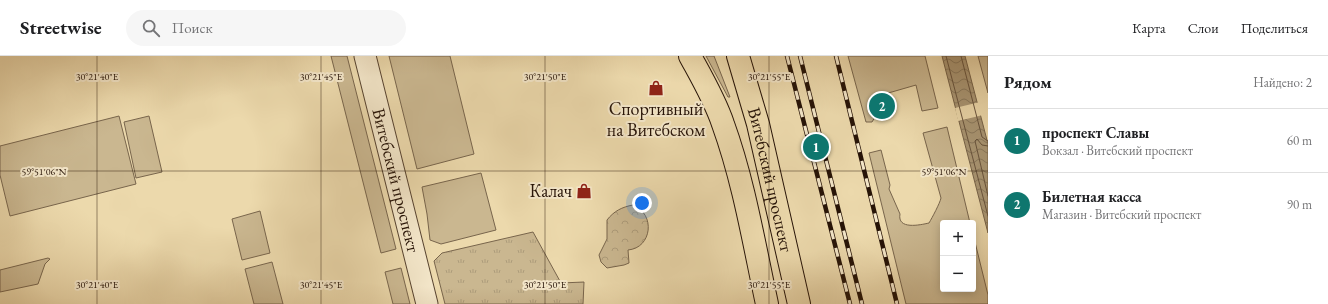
<!DOCTYPE html>
<html lang="ru">
<meta charset="utf-8">
<style>
body{margin:0;font-family:"EB Garamond",serif;background:#f6f6f6;color:#202124}
.controls{position:absolute;right:12px;bottom:12px;display:grid;overflow:hidden;border-radius:4px;box-shadow:0 2px 10px #0003}
.controls button{width:36px;height:36px;display:grid;place-items:center;padding:0;border:0;border-bottom:1px solid #e0e0e0;background:#fff;color:#202124;font:20px sans-serif}
.you{position:absolute;left:642px;top:147px;width:14px;height:14px;margin:-10px;border:3px solid #fff;border-radius:50%;background:#1a73e8;box-shadow:0 0 0 6px #1a73e833}
.badge{display:grid;place-items:center;width:26px;height:26px;border-radius:50%;background:#0f766e;color:#fff;font-size:13px;font-weight:700}
.pin{position:absolute;translate:-50% -50%;border:2px solid #fff;box-shadow:0 1px 4px #0006}
.list{margin:0;padding:0;list-style:none}
h2{display:flex;justify-content:space-between;align-items:center;height:52px;margin:0;padding:0 16px;font-size:17px}
h2 small{font-size:13px;font-weight:400;color:#757577}
.list li{display:grid;grid-template-columns:26px 1fr auto;gap:12px;align-items:center;box-sizing:border-box;height:64px;padding:0 16px;border-top:1px solid #e0e0e0}
.list b{display:block;font-size:15px;white-space:nowrap}
.list p{margin:0;font-size:13px;white-space:nowrap;color:#757577}
.list em{font-size:13px;font-style:normal;color:#757577}
.icon{flex:none;width:22px;height:22px;fill:none;stroke:currentColor;stroke-width:2;stroke-linecap:round;stroke-linejoin:round}
.map{position:relative;flex:none;width:988px;height:248px;overflow:hidden}
header{display:flex;align-items:center;gap:24px;box-sizing:border-box;height:56px;padding:0 20px;background:#fff;border-bottom:1px solid #e0e0e0}
header strong{font-size:19px}
nav{display:flex;gap:22px;margin-inline-start:auto;font-size:14px}
.search{width:280px;height:36px;background:#f6f6f6;display:flex;align-items:center;gap:10px;box-sizing:border-box;padding:0 14px;border-radius:22px;color:#757577;font-size:15px}
main{display:flex}
aside{flex:1;background:#fff}
.map>svg:first-child{display:block}
.green{fill:#cab790;stroke:#78654c}
.forest{fill:url(#forest-crowns);stroke:#78654c}
.park{fill:url(#park-tufts);stroke:#78654c}
.water{fill:url(#water-waves);stroke:#756248}
.pier{fill:#ecd9ac}
.lines{fill:none;stroke-linecap:round;stroke-linejoin:round}
.shore{stroke:#68543e;stroke-width:1}
.street-casing{stroke:#584430;stroke-width:23}
.primary-casing{stroke:#261307;stroke-width:24}
.street{stroke:#f3e6c9;stroke-width:21}
.primary{stroke:#ecd9ac;stroke-width:22}
.rail-casing{stroke:#261307;stroke-width:4.5}
.rail{stroke:#f3e6c9;stroke-width:3;stroke-dasharray:9;stroke-linecap:butt}
.ticks{fill:none;stroke:#261307;stroke-width:1;stroke-opacity:0.45}
.labels{text-anchor:middle;stroke-width:4;stroke-linejoin:round;paint-order:stroke}
.poi-label{font-size:18px;fill:#261307;stroke:#f3e6c9}
.street-label{font-size:18px;fill:#261307;stroke:#f3e6c9}
.ticks-label{font-size:10px;text-anchor:middle;fill:#261307;stroke:#f3e6c9;stroke-width:4;stroke-linejoin:round;paint-order:stroke}
</style>
<header>
<strong>Streetwise</strong>
<div class="search"><svg class="icon" aria-label="search" viewBox="0 0 24 24"><circle cx="10" cy="10" r="6"/><path d="M15 15l6 6"/></svg>Поиск</div>
<nav><a>Карта</a><a>Слои</a><a>Поделиться</a></nav>
</header>
<main>
<div class="map">
<svg width="988" height="248" viewBox="0 0 988 248">
<defs>
<pattern id="forest-crowns" width="20" height="18" patternUnits="userSpaceOnUse"><rect width="20" height="18" fill="#cab790"/><path d="M2 6a3 3 0 1 1 6 0M12 15a3 3 0 1 1 6 0" fill="none" stroke="#ad9c7b"/></pattern>
<pattern id="park-tufts" width="24" height="20" patternUnits="userSpaceOnUse"><rect width="24" height="20" fill="#cab790"/><path d="M3 7l-1-3M5 7V3M7 7l1-3M15 17l-1-3M17 17v-4M19 17l1-3" fill="none" stroke="#ad9c7b"/></pattern>
<pattern id="water-waves" width="16" height="10" patternUnits="userSpaceOnUse"><rect width="16" height="10" fill="#a99674"/><path d="M0 5q4-4 8 0t8 0" fill="none" stroke="#89795d"/></pattern>
</defs>
<rect width="100%" height="100%" fill="#ecd9ac"/>
<filter id="stains"><feTurbulence type="fractalNoise" baseFrequency=".005" numOctaves="4"/><feColorMatrix values="0 0 0 0 .2 0 0 0 0 .09 0 0 0 0 .02 0 0 0 .5 -.17"/></filter>
<radialGradient id="worn" r=".72"><stop offset=".6" stop-color="#630" stop-opacity="0"/><stop offset="1" stop-color="#630" stop-opacity=".3"/></radialGradient>
<g class="green">
<polygon points="331,0 347,0 396,193 381,197"/>
<polygon points="389,0 450,0 474,98 417,113"/>
<polygon points="706,0 714,0 730,41 728,41"/>
<polygon points="848,0 925,0 938,52 922,55 916,29 871,42 875,61 872,66 866,66"/>
<polygon points="978,0 988,0 988,37"/>
<polygon points="119,60 136,128 10,160 0,119 0,90"/>
<polygon points="149,60 162,116 136,122 124,66"/>
<path d="M947 71 970 167H943V233H973V178L988 239V248H906L869 97 881 94 890 129 889 133 900 158C897 174 920 169 929 167 932 162 940 147 941 142L923 77Z"/>
<polygon points="481,117 496,174 441,188 430,184 427,158 422,131"/>
<polygon points="260,155 270,197 242,204 232,163"/>
<polygon points="48,202 50,203 45,208 38,228 0,236 0,214"/>
<polygon points="272,206 283,248 254,248 245,213"/>
<polygon points="401,212 410,248 393,248 385,216"/>
</g>
<path class="forest" d="M633 149C656 158 652 192 628 194L629 207 624 209 607 212 601 206 599 199 607 183V164C614 155 622 151 633 149Z"/>
<polygon class="park" points="533,176 561,227 584,226 583,248 445,248 434,205 442,197"/>
<polygon class="water" points="942,0 965,0 988,88 988,177"/>
<polygon class="pier" points="980,46 983,59 958,65 955,52"/>
<g class="lines">
<g class="shore">
<polyline points="946,0 988,160"/>
<polyline points="961,0 982,81 988,85"/>
<polyline points="988,90 982,89 977,83 975,85 988,140"/>
</g>
<defs>
<g id="street">
<path id="s1" d="M365 0 427 248"/>
</g>
<g id="primary">
<path d="M690 0C702 22 715 44 723 68 744 126 754 188 767 248"/>
<path id="s2" d="M738 0 758 68 799 248"/>
</g>
</defs>
<use href="#street" class="street-casing"/>
<use href="#primary" class="primary-casing"/>
<use href="#street" class="street"/>
<use href="#primary" class="primary"/>
<defs>
<g id="rail">
<polyline points="787,0 850,248"/>
<polyline points="800,0 862,248"/>
<polyline points="836,0 897,248"/>
</g>
</defs>
<use href="#rail" class="rail-casing"/>
<use href="#rail" class="rail"/>
</g>
<path class="ticks" d="M97 0V248M321 0V248M545 0V248M769 0V248M0 115H988"/>
<defs>
<symbol id="shop-bare" viewBox="-9 -9 18 18"><path d="M-5-2.5h2.3a2.7 3.5 0 0 1 5.4 0H5L5.5 6h-11ZM-1.5-2.5h3a1.5 2.3 0 0 0-3 0Z" fill="#8f2418" stroke="#f3e6c9" stroke-width="2.5" paint-order="stroke"/></symbol>
</defs>
<g fill-rule="evenodd">
<use href="#shop-bare" x="645" y="21" width="22" height="22"/>
<use href="#shop-bare" x="573" y="124" width="22" height="22"/>
</g>
<g class="labels">
<g class="poi-label">
<text x="656" y="59">Спортивный<tspan x="656" dy="21">на Витебском</tspan></text>
<text x="572" y="141" text-anchor="end">Калач</text>
</g>
<g class="street-label">
<text dy="6" stroke="none"><textPath href="#s1" startOffset="128">Витебский проспект</textPath></text>
<text dy="6" stroke="none"><textPath href="#s2" startOffset="128">Витебский проспект</textPath></text>
</g>
</g>
<g class="ticks-label">
<text x="97" y="24">30°21'40"E</text>
<text x="321" y="24">30°21'45"E</text>
<text x="545" y="24">30°21'50"E</text>
<text x="769" y="24">30°21'55"E</text>
<text x="44" y="119">59°51'06"N</text>
<text x="944" y="119">59°51'06"N</text>
<text x="97" y="232">30°21'40"E</text>
<text x="321" y="232">30°21'45"E</text>
<text x="545" y="232">30°21'50"E</text>
<text x="769" y="232">30°21'55"E</text>
</g>
<rect width="100%" height="100%" filter="url(#stains)"/>
<rect width="100%" height="100%" fill="url(#worn)"/>
</svg>
<div class="controls">
<button>+</button>
<button>−</button>
</div>
<div class="you"></div>
<div class="pin badge" style="left:816px;top:91px">1</div>
<div class="pin badge" style="left:882px;top:50px">2</div>
</div>
<aside>
<h2>Рядом<small>Найдено: 2</small></h2>
<ul class="list">
<li><span class="badge">1</span><div><b>проспект Славы</b><p>Вокзал · Витебский проспект</p></div><em>60 m</em></li>
<li><span class="badge">2</span><div><b>Билетная касса</b><p>Магазин · Витебский проспект</p></div><em>90 m</em></li>
</ul>
</aside>
</main>
